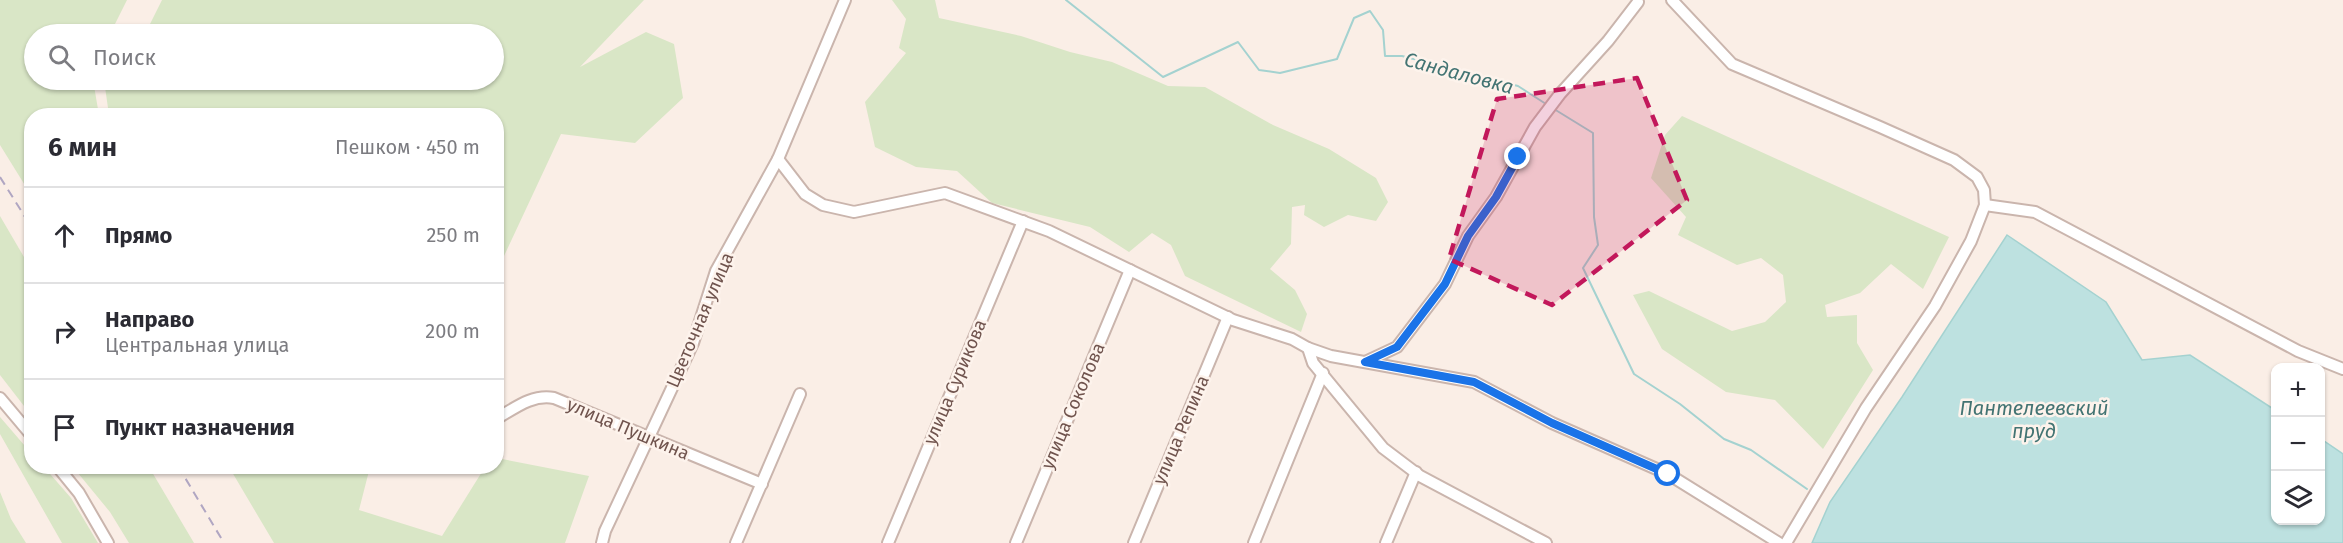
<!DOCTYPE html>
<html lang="ru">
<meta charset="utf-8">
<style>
body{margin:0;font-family:"Fira Sans",sans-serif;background:#f7f7f7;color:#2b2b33}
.controls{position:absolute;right:18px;bottom:18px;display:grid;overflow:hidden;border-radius:12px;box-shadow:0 2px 4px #0004}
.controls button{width:54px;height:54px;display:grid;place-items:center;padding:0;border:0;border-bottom:2px solid #e1e1e2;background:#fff;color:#2b2b33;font:30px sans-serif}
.stop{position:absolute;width:18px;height:18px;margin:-14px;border:4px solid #1a73e8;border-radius:50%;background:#fff}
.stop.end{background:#1a73e8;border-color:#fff;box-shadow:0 2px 6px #0008}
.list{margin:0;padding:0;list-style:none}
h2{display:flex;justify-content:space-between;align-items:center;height:78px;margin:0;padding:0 24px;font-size:26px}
h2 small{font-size:20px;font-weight:400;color:#7c7c81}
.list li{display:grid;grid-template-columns:39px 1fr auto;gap:18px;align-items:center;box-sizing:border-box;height:96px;padding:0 24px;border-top:2px solid #e1e1e2}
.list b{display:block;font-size:22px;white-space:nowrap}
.list p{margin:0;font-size:20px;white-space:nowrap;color:#7c7c81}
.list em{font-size:20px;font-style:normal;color:#7c7c81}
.icon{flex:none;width:33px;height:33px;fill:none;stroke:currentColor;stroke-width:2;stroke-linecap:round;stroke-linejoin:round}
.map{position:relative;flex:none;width:2343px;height:543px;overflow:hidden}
.search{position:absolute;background:#fff;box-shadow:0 2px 4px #0004;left:24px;top:24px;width:480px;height:66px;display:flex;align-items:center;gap:15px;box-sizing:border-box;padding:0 21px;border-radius:33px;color:#7c7c81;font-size:22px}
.panel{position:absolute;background:#fff;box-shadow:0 2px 4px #0004;left:24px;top:108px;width:480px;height:366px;border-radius:24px}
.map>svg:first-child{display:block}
.green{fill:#d9e6c6}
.water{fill:#bde1e0;stroke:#a4d2d0;stroke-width:1.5}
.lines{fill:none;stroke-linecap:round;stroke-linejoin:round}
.stream{stroke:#a4d2d0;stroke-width:2}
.street-casing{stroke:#cab5ad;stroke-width:14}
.street{stroke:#fff;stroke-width:10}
.rail{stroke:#b0a6c2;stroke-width:2;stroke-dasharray:9 6;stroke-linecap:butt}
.route{stroke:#1a73e8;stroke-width:8}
.marked{fill:#c2185b;fill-opacity:0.2;stroke:#c2185b;stroke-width:4.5;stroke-dasharray:12 8;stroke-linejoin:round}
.labels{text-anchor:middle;stroke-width:5;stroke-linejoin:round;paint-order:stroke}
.street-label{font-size:18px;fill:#70544e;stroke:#fdf3ec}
.water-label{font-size:20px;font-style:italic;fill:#437473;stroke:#fdf3ec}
</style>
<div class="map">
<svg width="2343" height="543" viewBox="0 0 2343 543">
<rect width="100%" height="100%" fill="#faeee6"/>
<g class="green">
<polygon points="0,0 127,0 110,34 34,34 34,80 93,80 99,115 32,116 31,195 0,145"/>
<polygon points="162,0 644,0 580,67 646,32 674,44 683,98 635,143 561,134 497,271 496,116 109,115 104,80 494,80 494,34 142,34 146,32"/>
<polygon points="892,0 935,0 939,18 1021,36 1070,52 1112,62 1168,86 1205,87 1273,125 1329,149 1376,178 1388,202 1376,221 1348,215 1324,227 1304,215 1305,205 1292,207 1291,244 1270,269 1295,290 1307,314 1301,332 1185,276 1171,245 1152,233 1129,252 1090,227 992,203 957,171 916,167 875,147 865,102 906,53 899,48 906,19"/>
<polygon points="1682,116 1949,237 1923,289 1891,264 1860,293 1825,305 1827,317 1857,315 1857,343 1873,370 1823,449 1775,400 1726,392 1662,349 1633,295 1649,291 1732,331 1765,322 1786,302 1783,275 1761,258 1737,265 1678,235 1686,217 1651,178 1665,135"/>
<polygon points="0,216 31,269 31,415 0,375"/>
<polygon points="0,417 31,453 32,466 44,467 71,498 98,543 62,543 0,434"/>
<polygon points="497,458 589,476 565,543 274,543 229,467 370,467 359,510 442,536 485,467 496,466"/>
<polygon points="73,467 149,467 194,543 129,543 110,512"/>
<polygon points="0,492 11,519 26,543 0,543"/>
</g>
<polygon class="water" points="2007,235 2106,302 2142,360 2190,355 2275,410 2276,520 2320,520 2321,439 2343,454 2343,543 1812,543 1830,502 1902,397"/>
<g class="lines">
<g class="stream">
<polyline points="1066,0 1163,77 1238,42 1259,70 1280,73 1337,59 1354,18 1370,11 1383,30 1385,56 1402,56 1518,86 1546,104"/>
<polyline points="1554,109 1593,133 1594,217 1598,245 1583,268 1634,374 1680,404 1724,439 1751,450 1807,489"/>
</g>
<defs>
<g id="street">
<polyline points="1672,0 1732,64 1880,127 1954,160 1977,177 1984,190 1985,205 1971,241 1935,306 1866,408 1786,543"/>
<polyline points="778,159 805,194 823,205 854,212 945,193 1049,231 1233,320 1292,339 1308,348 1331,356 1474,382 1552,423 1668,474 1779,543"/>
<polyline points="1985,205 2035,212 2298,351 2343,369"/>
<polyline points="1308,348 1313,363 1383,448 1420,476 1546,543"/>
<polyline points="1365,362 1397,347 1445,284 1468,236 1496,197 1535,127 1560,94 1608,41 1638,2"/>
<polyline points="0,398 32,436"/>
<path d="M496 419C515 408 532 394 554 398L762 484"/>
<polyline points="57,466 79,493 108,543"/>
<polyline points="602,543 605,531 693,343 716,271 778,159 845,0"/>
<polyline points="736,543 800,394"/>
<polyline points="888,543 1023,221"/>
<polyline points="1016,543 1130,270"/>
<polyline points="1134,543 1228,317"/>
<polyline points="1254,543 1323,373"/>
<polyline points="1386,543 1416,472"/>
</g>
</defs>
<use href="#street" class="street-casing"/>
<use href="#street" class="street"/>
<g class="rail">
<polyline points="0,177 32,228"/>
<polyline points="178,466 224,543"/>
</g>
</g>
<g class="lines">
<polyline class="route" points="1518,157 1496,197 1468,236 1445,284 1397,347 1365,362 1474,382 1552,423 1668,474"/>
</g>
<path class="marked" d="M1637 78 1687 200 1552 305 1449 259 1497 99Z"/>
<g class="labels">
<g class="street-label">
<text transform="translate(700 320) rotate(-67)" y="6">Цветочная улица</text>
<text transform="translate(955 382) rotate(-67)" y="6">улица Сурикова</text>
<text transform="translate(1073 406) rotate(-67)" y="6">улица Соколова</text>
<text transform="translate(628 429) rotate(23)" y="6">улица Пушкина</text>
<text transform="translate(1181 430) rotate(-67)" y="6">улица Репина</text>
</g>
<g class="water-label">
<text transform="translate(1459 73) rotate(15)" y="7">Сандаловка</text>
<text x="2034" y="415">Пантелеевский<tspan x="2034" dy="23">пруд</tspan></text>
</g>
</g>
</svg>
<div class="controls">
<button>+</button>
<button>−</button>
<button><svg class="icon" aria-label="layers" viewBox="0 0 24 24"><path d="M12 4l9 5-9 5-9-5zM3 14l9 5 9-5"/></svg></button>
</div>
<div class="stop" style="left:1668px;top:474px"></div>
<div class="stop end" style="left:1518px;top:157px"></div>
<div class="search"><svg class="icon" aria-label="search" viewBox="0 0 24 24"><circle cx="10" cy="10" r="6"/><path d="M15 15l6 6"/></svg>Поиск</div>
<section class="panel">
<h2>6 мин<small>Пешком · 450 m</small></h2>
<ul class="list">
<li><svg class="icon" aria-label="ahead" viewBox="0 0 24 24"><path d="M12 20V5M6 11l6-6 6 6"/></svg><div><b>Прямо</b></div><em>250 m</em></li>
<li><svg class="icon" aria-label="right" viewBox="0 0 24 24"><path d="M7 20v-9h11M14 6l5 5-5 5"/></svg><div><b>Направо</b><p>Центральная улица</p></div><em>200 m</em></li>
<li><svg class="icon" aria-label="arrive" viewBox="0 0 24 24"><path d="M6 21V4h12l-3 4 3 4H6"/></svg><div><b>Пункт назначения</b></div></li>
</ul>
</section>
</div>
